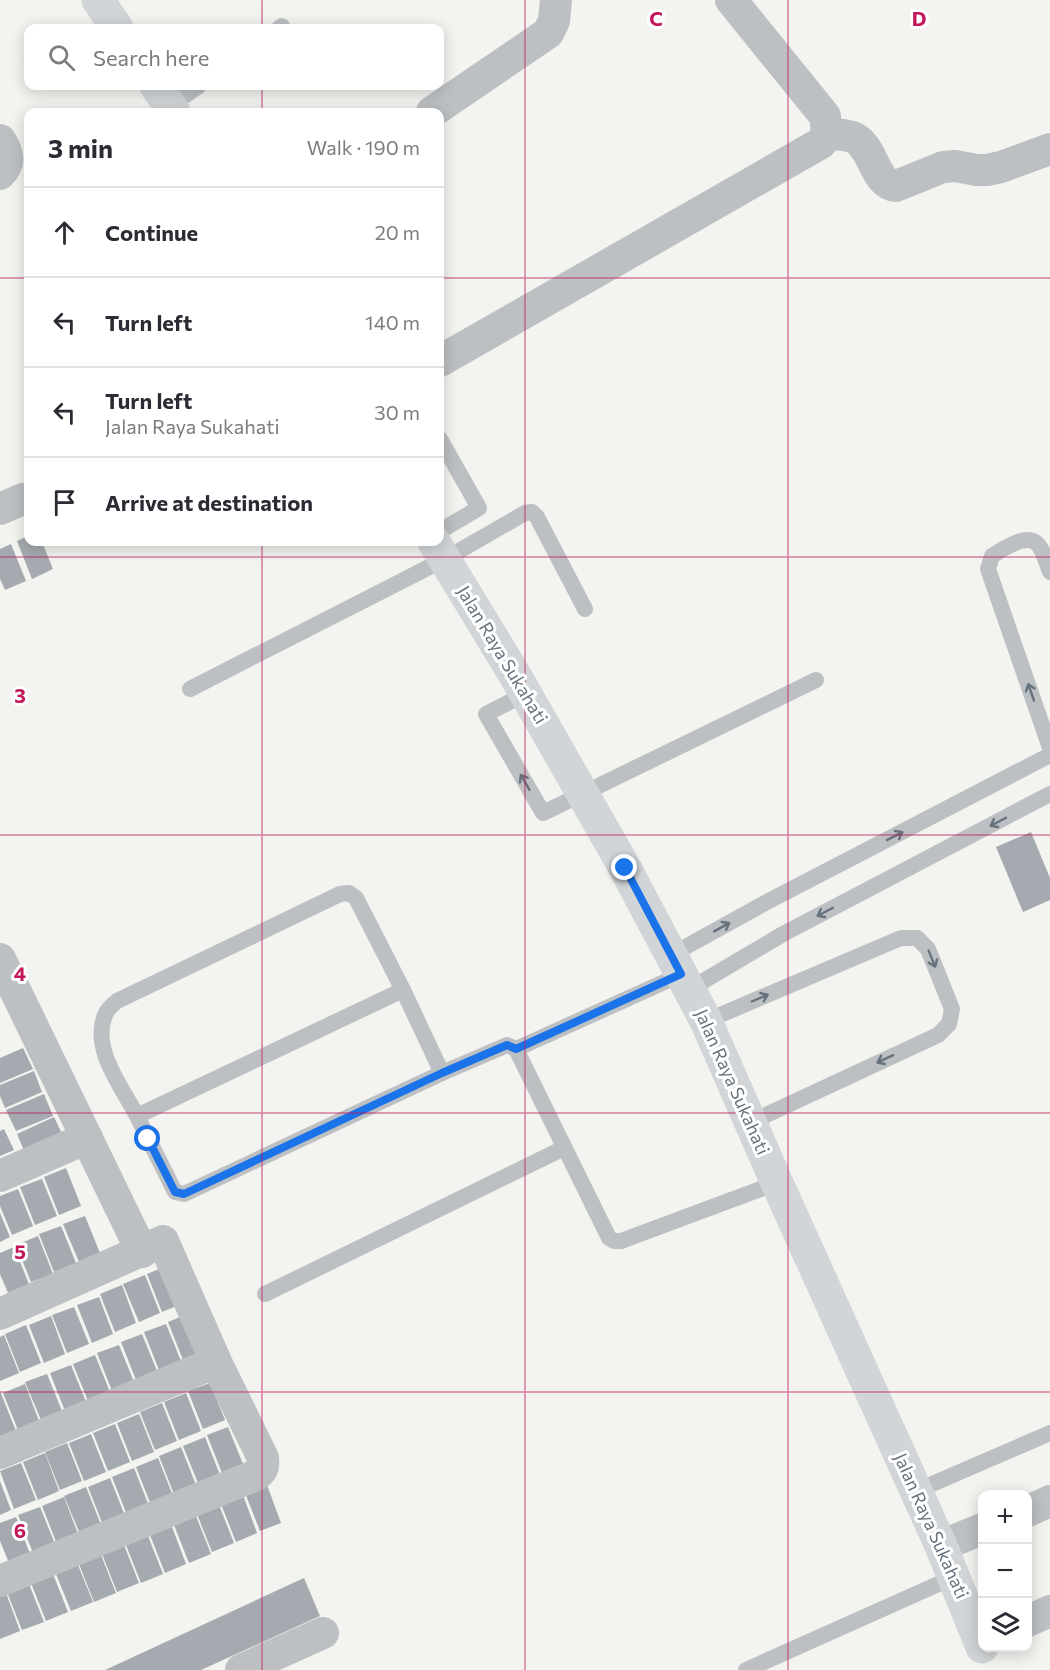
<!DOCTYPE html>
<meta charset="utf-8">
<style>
body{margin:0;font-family:Commissioner,sans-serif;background:#f7f7f7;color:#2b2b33}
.controls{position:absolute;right:18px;bottom:18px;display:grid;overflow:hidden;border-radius:12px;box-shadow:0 3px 15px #0003}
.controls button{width:54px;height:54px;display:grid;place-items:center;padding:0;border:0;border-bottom:2px solid #e1e1e2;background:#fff;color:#2b2b33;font:30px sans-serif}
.stop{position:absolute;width:18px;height:18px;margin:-14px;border:4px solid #1a73e8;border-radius:50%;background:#fff}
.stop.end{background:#1a73e8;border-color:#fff;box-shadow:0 2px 6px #0008}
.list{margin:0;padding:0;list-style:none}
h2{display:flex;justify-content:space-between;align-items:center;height:78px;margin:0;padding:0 24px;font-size:26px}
h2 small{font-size:20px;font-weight:400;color:#7c7c81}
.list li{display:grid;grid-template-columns:39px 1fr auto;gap:18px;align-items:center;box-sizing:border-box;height:90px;padding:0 24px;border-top:2px solid #e1e1e2}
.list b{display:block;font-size:22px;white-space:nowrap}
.list p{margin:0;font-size:20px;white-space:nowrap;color:#7c7c81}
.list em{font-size:20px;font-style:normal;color:#7c7c81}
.icon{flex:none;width:33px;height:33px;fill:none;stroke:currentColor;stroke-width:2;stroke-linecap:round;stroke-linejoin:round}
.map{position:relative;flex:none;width:1050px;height:1670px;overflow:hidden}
.search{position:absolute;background:#fff;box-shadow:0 3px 15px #0003;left:24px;top:24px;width:420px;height:66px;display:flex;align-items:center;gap:15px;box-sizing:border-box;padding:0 21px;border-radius:12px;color:#7c7c81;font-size:22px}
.panel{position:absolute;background:#fff;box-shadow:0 3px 15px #0003;left:24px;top:108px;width:420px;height:438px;border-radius:12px}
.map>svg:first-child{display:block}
.building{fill:#a4aaaf}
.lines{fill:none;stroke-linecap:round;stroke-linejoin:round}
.service{stroke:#bdc0c3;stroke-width:16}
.minor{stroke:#bdc0c3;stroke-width:32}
.secondary{stroke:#d1d5d8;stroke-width:33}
.oneway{stroke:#66727d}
.route{stroke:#1a73e8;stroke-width:8}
.grid{fill:none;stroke:#c2185b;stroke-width:1.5;stroke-opacity:0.55}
.labels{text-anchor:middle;stroke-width:6;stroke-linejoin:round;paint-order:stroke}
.street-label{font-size:18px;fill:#66727d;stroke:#fff}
.grid-label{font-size:20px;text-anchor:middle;font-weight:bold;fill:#c2185b;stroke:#fff;stroke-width:6;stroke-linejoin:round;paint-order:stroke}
</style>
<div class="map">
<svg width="1050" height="1670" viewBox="0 0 1050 1670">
<rect width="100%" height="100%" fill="#f3f3f0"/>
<g class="building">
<polygon points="28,536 28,542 42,542 53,569 32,579 17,541"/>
<polygon points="11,544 26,581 5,590 0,579 0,549"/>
<polygon points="1031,832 1050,878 1050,900 1023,912 996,847"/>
<polygon points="23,1048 33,1069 0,1083 0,1058"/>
<polygon points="34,1071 42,1092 5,1108 0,1096 0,1085"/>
<polygon points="44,1094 53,1116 16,1131 6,1110"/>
<polygon points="54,1117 64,1138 26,1155 17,1134"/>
<polygon points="4,1129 14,1150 0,1156 0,1131"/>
<polygon points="66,1168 81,1206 59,1215 44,1177"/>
<polygon points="42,1179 57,1216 35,1225 20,1187"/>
<polygon points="18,1189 33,1226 12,1235 0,1206 0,1196"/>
<polygon points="0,1213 10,1237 0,1242"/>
<polygon points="85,1216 100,1253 79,1262 63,1224"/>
<polygon points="61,1226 76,1263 54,1272 39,1234"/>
<polygon points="38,1236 53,1274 31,1282 16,1245"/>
<polygon points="14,1247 29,1284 8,1293 0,1274 0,1253"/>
<polygon points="169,1265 184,1303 162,1312 147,1274"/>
<polygon points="145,1275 160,1313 139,1322 123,1284"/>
<polygon points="122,1285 136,1323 115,1332 100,1294"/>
<polygon points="99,1297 113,1334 92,1343 77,1305"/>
<polygon points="74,1307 89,1344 67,1353 52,1315"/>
<polygon points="190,1313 205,1351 183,1360 168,1322"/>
<polygon points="51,1316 65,1354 44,1363 29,1325"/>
<polygon points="166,1324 181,1361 159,1370 144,1332"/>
<polygon points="26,1325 41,1363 20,1372 5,1334"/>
<polygon points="142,1334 157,1371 136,1380 121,1342"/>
<polygon points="4,1335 19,1373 0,1381 0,1337"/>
<polygon points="119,1345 134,1382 112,1391 97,1353"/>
<polygon points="95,1355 110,1392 88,1401 73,1364"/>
<polygon points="71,1365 86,1402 65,1411 50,1373"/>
<polygon points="47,1374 62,1411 41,1420 25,1382"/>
<polygon points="210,1383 225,1420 203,1429 188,1391"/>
<polygon points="25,1384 39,1421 18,1430 3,1393"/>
<polygon points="0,1391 16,1431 0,1437"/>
<polygon points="186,1393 201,1431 179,1440 164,1402"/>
<polygon points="162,1403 177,1441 155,1450 140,1412"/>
<polygon points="139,1414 154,1452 132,1461 117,1423"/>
<polygon points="115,1424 130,1462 108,1471 93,1433"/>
<polygon points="228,1427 243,1464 222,1473 207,1435"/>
<polygon points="91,1434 106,1472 84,1481 69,1443"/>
<polygon points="205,1437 220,1475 198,1483 183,1446"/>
<polygon points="67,1443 82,1481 60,1490 45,1452"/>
<polygon points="181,1447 196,1485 174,1494 159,1456"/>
<polygon points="45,1453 59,1491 38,1500 23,1462"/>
<polygon points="158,1458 173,1496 151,1505 136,1467"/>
<polygon points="21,1463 36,1500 14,1509 0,1471"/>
<polygon points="134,1468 149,1506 127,1515 112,1477"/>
<polygon points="110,1478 125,1516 103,1525 88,1487"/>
<polygon points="0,1481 11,1510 0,1515"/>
<polygon points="267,1485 281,1523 260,1531 245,1493"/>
<polygon points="86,1487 101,1525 80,1534 64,1496"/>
<polygon points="243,1495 257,1533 236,1542 221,1504"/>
<polygon points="64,1497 78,1534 57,1544 42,1506"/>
<polygon points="219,1505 234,1543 212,1552 197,1514"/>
<polygon points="40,1507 55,1544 33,1553 18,1515"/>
<polygon points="196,1516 211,1554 189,1563 174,1525"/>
<polygon points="16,1517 30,1554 9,1563 0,1541 0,1523"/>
<polygon points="172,1527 186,1564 165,1573 150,1535"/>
<polygon points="148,1536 163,1574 141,1583 126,1545"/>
<polygon points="124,1545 139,1583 117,1592 102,1554"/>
<polygon points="101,1555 116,1593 94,1602 79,1564"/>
<polygon points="78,1565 93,1602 71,1611 56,1574"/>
<polygon points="53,1574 68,1612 46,1621 31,1583"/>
<polygon points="304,1578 320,1616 234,1655 201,1670 105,1670"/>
<polygon points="29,1584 44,1622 22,1630 7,1592"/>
<polygon points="6,1593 20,1631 0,1639 0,1596"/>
</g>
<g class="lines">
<g class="service">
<polyline points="279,28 282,26"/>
<polyline points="170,106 199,86"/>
<polyline points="440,439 479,508 440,531"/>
<path d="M1050 572C1042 551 1040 531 1013 544 1006 547 999 551 992 556L988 569 1050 748"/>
<polyline points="190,689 445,559 525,513 532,512 537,517 585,609"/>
<polyline points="525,694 486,714 543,813 816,680"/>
<polyline points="671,955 765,903 1050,755"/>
<polyline points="690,989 783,934 1050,794"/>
<polyline points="403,990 137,1116 175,1192 184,1194 442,1073 507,1045 516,1049 609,1238 614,1241 621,1241 777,1183"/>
<polyline points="706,1021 901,938 917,938 928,949 952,1009 949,1024 938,1035 751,1122"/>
<polyline points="516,1049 682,974"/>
<path d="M137 1116C122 1087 91 1049 105 1015 107 1010 112 1005 117 1001L340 894 349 893 356 898 403 990 442 1073"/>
<polyline points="265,1294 564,1148"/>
<polyline points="916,1491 1050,1433"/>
<polyline points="746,1670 954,1577"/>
</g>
<g class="minor">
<polyline points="432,112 548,33 554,21 556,0"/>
<path d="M827 134C837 135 847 134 855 138 874 149 875 185 896 186L943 167 955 166 977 170H987L1001 167 1050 149"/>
<path d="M0 140C8 152 11 163 0 174"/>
<polyline points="440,361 821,143 827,134 825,116 731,0"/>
<polyline points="0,509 23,499"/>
<polyline points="0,959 142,1252"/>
<polyline points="0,1176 87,1138"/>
<path d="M0 1314 163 1241 216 1362 263 1458C264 1467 263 1470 256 1475L0 1581"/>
<polyline points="0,1453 216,1362"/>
<polyline points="1028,1511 1050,1501"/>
<polyline points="941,1546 982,1529"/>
<polyline points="1028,1621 1050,1611"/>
<polyline points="241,1670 323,1633"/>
</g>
<g class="secondary">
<polyline points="98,0 117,28"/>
<polyline points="156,86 174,112"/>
<polyline points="434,542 516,677 625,868 706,1021 777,1183 941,1546 982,1647"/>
</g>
</g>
<defs><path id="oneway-shaft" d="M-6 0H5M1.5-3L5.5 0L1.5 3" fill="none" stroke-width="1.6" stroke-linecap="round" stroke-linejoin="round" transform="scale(1.5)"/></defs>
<g class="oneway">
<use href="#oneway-shaft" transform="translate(1031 692) rotate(-109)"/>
<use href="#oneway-shaft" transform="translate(525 782) rotate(-120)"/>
<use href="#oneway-shaft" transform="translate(998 822) rotate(152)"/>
<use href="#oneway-shaft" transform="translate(895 836) rotate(-27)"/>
<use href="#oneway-shaft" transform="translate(825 912) rotate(152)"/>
<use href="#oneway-shaft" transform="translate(722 927) rotate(-29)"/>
<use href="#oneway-shaft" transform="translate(932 959) rotate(68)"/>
<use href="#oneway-shaft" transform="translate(760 998) rotate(-23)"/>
<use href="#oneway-shaft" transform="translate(885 1059) rotate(155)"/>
</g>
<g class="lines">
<polyline class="route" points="148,1139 175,1192 184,1194 442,1073 507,1045 516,1049 681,974 625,868"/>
</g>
<path class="grid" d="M262 0V28M525 0V1670M788 0V1670M262 86V112M0 278H28M440 278H1050M262 542V1670M0 557H1050M0 835H1050M0 1113H1050M0 1392H1050"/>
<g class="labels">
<g class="street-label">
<text transform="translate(502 655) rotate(59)" y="6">Jalan Raya Sukahati</text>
<text transform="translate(732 1082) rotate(66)" y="6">Jalan Raya Sukahati</text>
<text transform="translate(931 1526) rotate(66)" y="6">Jalan Raya Sukahati</text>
</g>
</g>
<g class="grid-label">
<text x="656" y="26">C</text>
<text x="919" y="26">D</text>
<text x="20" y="703">3</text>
<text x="20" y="981">4</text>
<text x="20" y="1259">5</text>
<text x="20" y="1538">6</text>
</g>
</svg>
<div class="controls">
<button>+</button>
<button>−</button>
<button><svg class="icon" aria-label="layers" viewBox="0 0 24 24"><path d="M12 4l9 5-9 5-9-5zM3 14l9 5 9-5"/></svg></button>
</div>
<div class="stop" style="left:148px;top:1139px"></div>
<div class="stop end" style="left:625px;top:868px"></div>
<div class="search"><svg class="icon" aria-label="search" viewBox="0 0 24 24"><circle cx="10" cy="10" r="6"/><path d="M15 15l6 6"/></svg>Search here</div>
<section class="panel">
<h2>3 min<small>Walk · 190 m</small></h2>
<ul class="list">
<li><svg class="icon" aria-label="ahead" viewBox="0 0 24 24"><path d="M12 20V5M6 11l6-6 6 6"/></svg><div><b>Continue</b></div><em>20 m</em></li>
<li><svg class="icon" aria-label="left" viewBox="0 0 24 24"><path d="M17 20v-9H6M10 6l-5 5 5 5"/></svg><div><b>Turn left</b></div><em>140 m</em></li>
<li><svg class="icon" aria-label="left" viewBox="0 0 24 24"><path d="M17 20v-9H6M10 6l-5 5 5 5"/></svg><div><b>Turn left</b><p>Jalan Raya Sukahati</p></div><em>30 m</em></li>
<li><svg class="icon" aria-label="arrive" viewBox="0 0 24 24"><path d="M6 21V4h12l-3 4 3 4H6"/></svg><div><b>Arrive at destination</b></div></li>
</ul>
</section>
</div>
